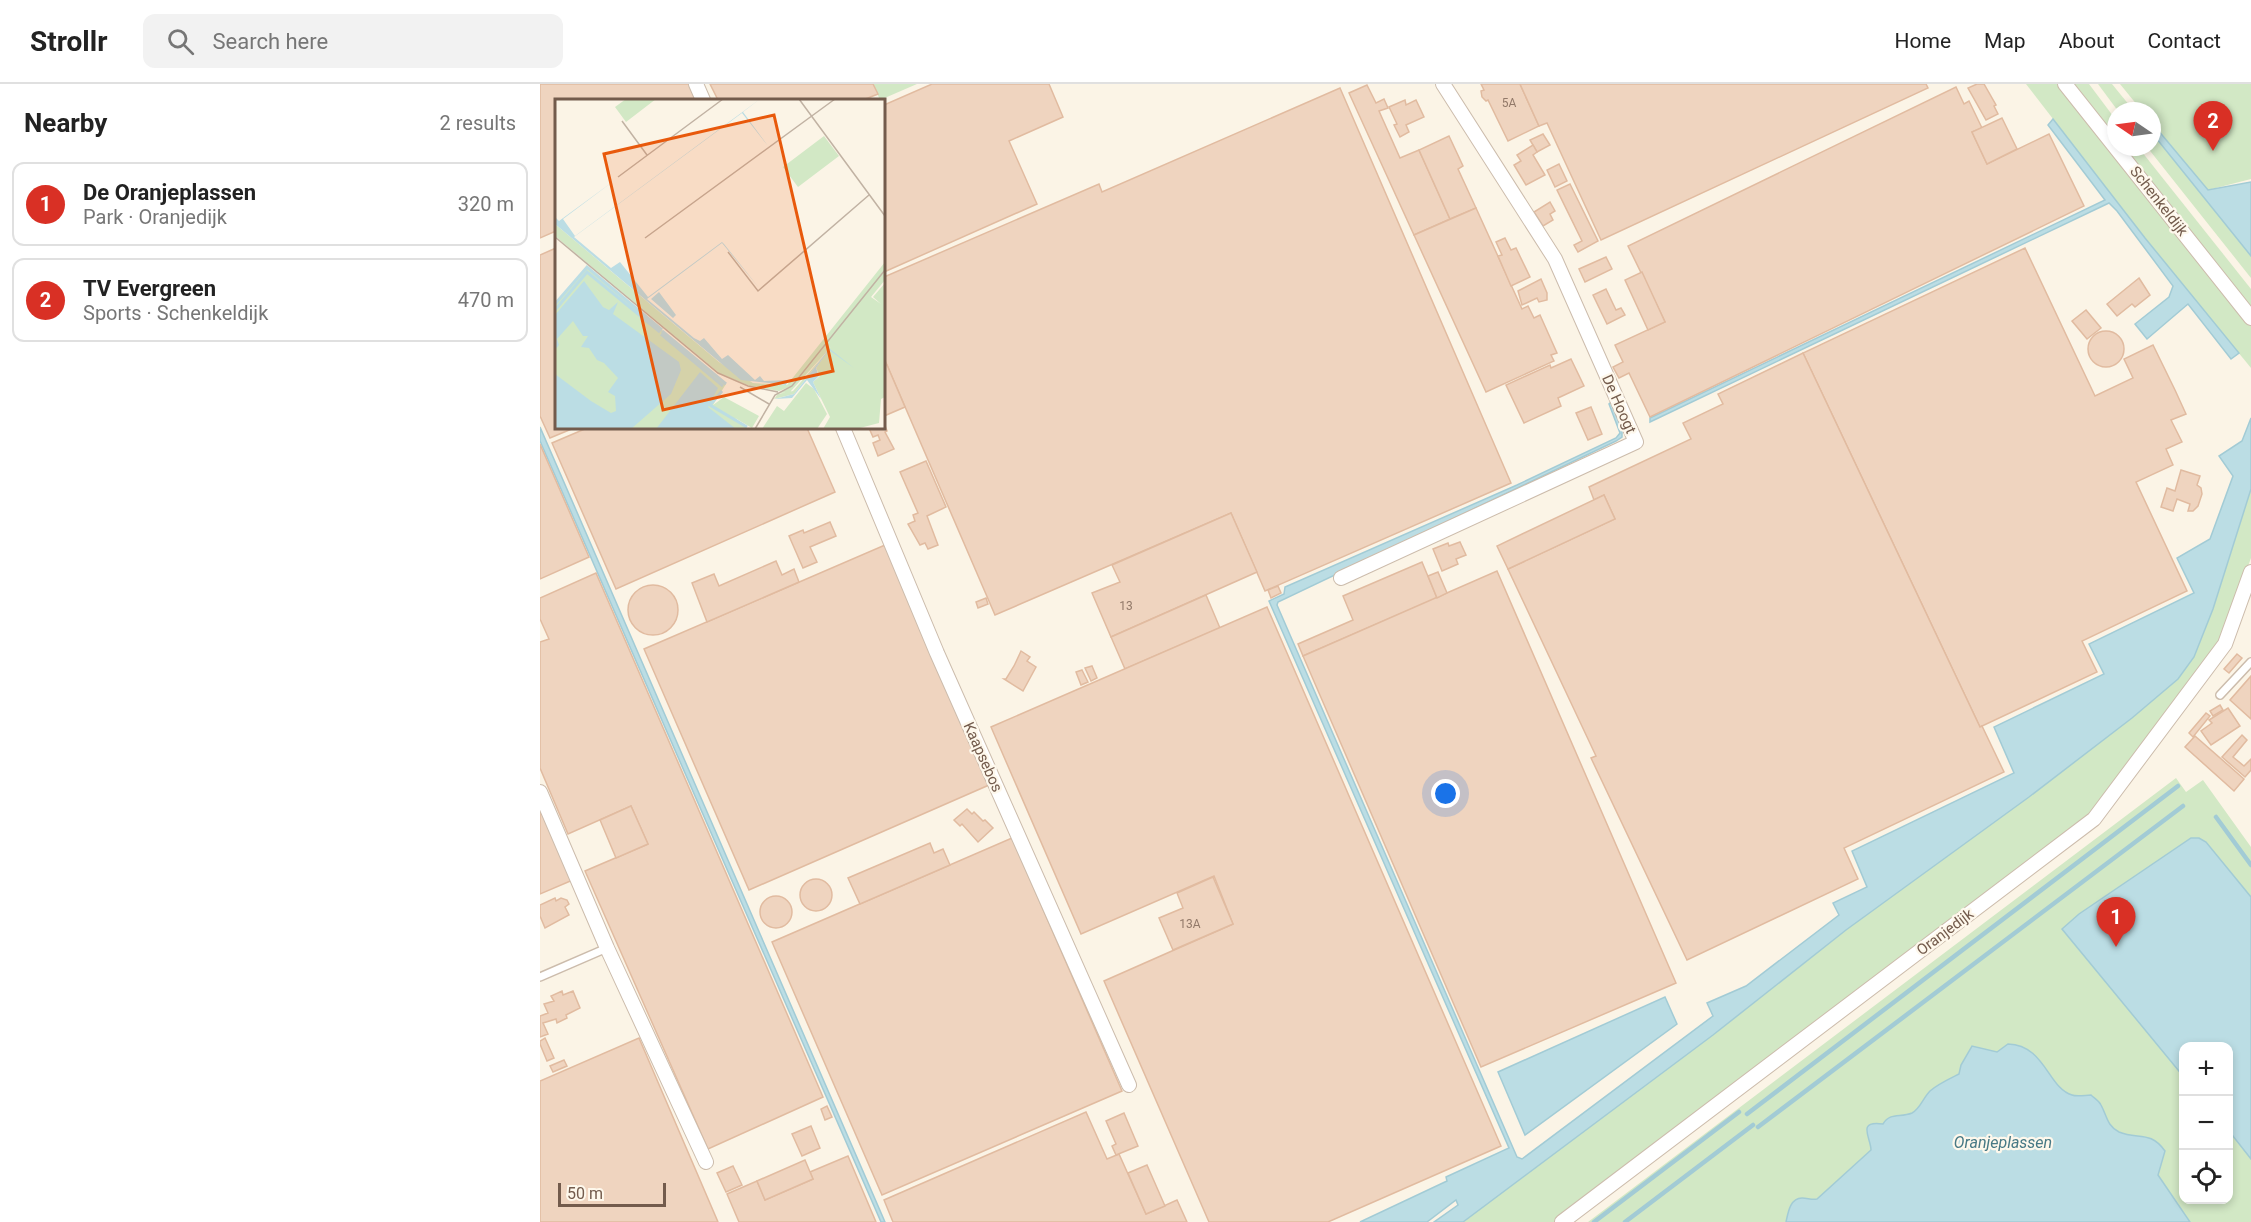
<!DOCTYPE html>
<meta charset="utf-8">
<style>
body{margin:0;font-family:Roboto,sans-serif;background:#f2f2f2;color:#222}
.controls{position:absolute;right:18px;bottom:18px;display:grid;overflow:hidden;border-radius:12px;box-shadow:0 3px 9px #0003}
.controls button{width:54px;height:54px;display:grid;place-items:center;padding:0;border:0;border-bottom:2px solid #e0e0e0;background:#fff;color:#222;font:30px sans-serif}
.compass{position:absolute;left:1567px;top:18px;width:54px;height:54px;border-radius:50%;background:#fff;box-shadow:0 3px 9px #0003;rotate:283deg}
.scale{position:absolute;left:18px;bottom:15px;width:108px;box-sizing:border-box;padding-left:6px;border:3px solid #735b4c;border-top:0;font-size:16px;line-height:21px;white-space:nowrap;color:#735b4c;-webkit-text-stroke:4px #fef8ec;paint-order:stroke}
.you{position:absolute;left:906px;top:710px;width:21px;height:21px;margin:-15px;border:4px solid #fff;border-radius:50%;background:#1a73e8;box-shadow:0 0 0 9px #1a73e833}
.badge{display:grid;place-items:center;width:39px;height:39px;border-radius:50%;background:#d93025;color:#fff;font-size:20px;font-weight:700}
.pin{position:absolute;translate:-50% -50px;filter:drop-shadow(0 2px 3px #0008)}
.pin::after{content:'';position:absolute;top:32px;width:21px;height:18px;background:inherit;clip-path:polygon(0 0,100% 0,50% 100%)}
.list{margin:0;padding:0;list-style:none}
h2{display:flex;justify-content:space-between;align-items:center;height:78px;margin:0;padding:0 24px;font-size:26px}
h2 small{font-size:20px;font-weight:400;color:#767676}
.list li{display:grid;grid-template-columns:39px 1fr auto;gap:18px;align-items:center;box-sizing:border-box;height:84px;margin:0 12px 12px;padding:0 12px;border:2px solid #e0e0e0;border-radius:12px}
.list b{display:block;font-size:22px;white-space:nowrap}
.list p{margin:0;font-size:20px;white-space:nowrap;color:#767676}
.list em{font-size:20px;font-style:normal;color:#767676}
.icon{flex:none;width:33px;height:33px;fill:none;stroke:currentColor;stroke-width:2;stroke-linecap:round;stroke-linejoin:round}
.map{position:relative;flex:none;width:1711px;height:1138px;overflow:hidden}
header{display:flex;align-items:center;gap:36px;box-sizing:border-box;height:84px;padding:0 30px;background:#fff;border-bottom:2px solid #e0e0e0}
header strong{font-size:28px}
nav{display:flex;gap:33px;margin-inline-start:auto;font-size:21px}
.search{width:420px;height:54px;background:#f2f2f2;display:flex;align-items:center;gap:15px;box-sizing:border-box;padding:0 21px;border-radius:12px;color:#767676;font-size:22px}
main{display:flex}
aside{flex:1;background:#fff}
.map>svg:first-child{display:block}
.green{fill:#d2e8c5;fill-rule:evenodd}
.water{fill:#bbdde4;stroke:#a2cbd5;stroke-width:1.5}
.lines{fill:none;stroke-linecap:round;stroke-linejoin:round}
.stream{stroke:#a2cbd5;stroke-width:4.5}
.building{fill:#efd4bf;stroke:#e1bba0;stroke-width:1.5}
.lane-casing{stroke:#ccbcac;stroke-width:10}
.street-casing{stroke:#ccbcac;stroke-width:16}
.lane{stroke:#fff;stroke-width:7}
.street{stroke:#fff;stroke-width:14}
.labels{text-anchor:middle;stroke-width:4.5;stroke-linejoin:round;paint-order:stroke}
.number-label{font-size:12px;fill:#927969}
.street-label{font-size:15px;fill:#735b4c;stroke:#fef8ec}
.water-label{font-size:16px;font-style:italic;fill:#477985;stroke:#fef8ec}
.inset-river{fill:none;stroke:#bbdde4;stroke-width:3}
.inset-road{fill:none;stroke:#c1b2a3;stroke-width:1.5}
.view{fill:#e8590c;fill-opacity:0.15;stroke:#e8590c;stroke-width:3}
.inset-edge{fill:none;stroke:#735b4c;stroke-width:3}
</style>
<header>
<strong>Strollr</strong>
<div class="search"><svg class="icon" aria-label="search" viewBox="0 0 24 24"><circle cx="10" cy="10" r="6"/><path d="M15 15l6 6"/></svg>Search here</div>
<nav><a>Home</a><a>Map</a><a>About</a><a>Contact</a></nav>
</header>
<main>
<aside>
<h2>Nearby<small>2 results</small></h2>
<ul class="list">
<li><span class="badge">1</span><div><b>De Oranjeplassen</b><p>Park · Oranjedijk</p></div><em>320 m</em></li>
<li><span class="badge">2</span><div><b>TV Evergreen</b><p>Sports · Schenkeldijk</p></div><em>470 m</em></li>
</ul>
</aside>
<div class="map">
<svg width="1711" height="1138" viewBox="0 0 1711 1138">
<rect width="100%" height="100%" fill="#fbf4e6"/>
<g class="green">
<polygon points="333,0 377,0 340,16"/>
<polygon points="1486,0 1521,0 1711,239 1711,284 1605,154"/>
<polygon points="1528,0 1549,0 1576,36 1576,60"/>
<polygon points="1558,0 1572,0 1594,27 1578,27"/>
<polygon points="1580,0 1711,0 1711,95 1668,106 1612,39 1612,27 1602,27"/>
<polygon points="1612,49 1711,172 1711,194 1607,63 1612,63"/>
<polygon points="1578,63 1598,63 1711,205 1711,229"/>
<polygon points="1711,405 1711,474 1684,548 1657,591 1557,726 1018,1138 923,1138 1173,951 1306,846 1592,634 1638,595 1654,573 1673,525"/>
<path d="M1636 694 1646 708 1663 696 1711 763V1138H1048ZM1644 962H1688V1116H1644Z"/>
</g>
<g class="water">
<polygon points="1513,35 1605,154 1699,269 1691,275 1648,220 1607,255 1595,240 1629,213 1633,202 1577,127 1569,119 1110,338 1110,334 1565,116 1508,41"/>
<polygon points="1612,39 1668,106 1711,98 1711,172 1612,49"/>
<polygon points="1071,318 1082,346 1082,353 1076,357 738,518 737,521 977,1073 982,1075 1173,932 1167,919 1206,902 1299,831 1293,819 1327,803 1312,767 1474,689 1454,643 1564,590 1549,560 1654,509 1637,474 1670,455 1693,392 1679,372 1702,357 1711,334 1711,405 1673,525 1654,573 1638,595 1592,634 1489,713 1306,846 1173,951 923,1138 894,1138 918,1121 916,1116 887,1138 820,1138 907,1097 906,1093 969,1064 729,517 744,510 745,503 977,401 1076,354 1080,349 1069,320"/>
<polygon points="0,343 345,1138 341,1138 0,357"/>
<polygon points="1651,754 1659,754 1666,758 1711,813 1711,1075 1689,1047 1688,962 1644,962 1643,992 1522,845 1539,830"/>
<polygon points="1125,913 1137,940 985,1051 958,988"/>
<path d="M1468 960C1505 961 1508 1004 1532 1011 1537 1013 1546 1011 1551 1011 1554 1014 1559 1017 1561 1021 1567 1032 1567 1042 1579 1048 1598 1056 1610 1046 1625 1067L1618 1091 1650 1138H1246C1248 1129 1250 1114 1262 1114 1268 1114 1271 1116 1277 1115L1331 1066C1331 1054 1316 1036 1343 1040 1350 1028 1360 1034 1372 1029 1380 1025 1383 1014 1390 1007 1398 1000 1409 995 1419 990L1421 981 1432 962 1457 968Z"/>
</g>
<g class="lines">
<g class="stream">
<polyline points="1676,733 1711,781"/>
<polyline points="1207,1030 1638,702"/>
<polyline points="1218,1043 1643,722"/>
<polyline points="1054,1138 1199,1028"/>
<polyline points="1085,1138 1213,1041"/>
</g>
</g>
<g class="building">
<polygon points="0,0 150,0 158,16 16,16 16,147 0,154"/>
<polygon points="170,0 333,0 338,10 323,16 178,16"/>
<polygon points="392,0 509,0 523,33 469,57 497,120 344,188 344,21"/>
<polygon points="941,0 980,0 999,42 968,57 948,16 946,17 942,13 941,7 944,6"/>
<polygon points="980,0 1386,0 1388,4 1061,156 1007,39 999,42"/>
<polygon points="1437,0 1444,0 1456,21 1454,22 1458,30 1446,36 1428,4"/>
<polygon points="827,1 836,19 844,15 848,24 839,27 860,74 879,66 910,135 874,151 809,9"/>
<polygon points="1416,3 1424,20 1429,17 1442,44 1432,48 1447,80 1509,50 1544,122 1110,333 1089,289 1079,294 1073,283 1083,278 1075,261 1125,238 1088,162"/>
<polygon points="800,4 971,399 725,507 691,429 455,531 344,274 344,193 559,100 562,108"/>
<polygon points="865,16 866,21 876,16 884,33 866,41 869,48 860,53 854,41 857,40 849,23"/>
<polygon points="1462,34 1477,65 1447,80 1432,48"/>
<polygon points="1003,50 1010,61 997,68 990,56"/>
<polygon points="909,52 923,82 918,85 936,124 910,135 879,66"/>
<polygon points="993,61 997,68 993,71 1005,91 986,101 974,81 981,77 977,71"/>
<polygon points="1019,80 1027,97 1015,103 1007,86"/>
<polygon points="1030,100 1058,157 1038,168 1034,161 1042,157 1017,106"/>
<polygon points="1010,118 1015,127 1010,130 1013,136 1003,142 994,128"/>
<polygon points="936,124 982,225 988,222 994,234 1000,231 1017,269 1011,271 1014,277 946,308 874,151"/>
<polygon points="965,154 971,166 976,164 990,193 971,202 958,172 962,171 956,158"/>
<polygon points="16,164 16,344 34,344 10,354 0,332 0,171"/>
<polygon points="1485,164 1555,312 1593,294 1584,275 1613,261 1635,306 1646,330 1631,336 1642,358 1626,365 1633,381 1596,398 1647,507 1542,557 1557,588 1440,643 1263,269"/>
<polygon points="1066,173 1072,185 1045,198 1039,185"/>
<polygon points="1102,188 1125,238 1108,246 1085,196"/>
<polygon points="1599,194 1610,211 1595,223 1592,220 1577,232 1567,220"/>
<polygon points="1001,195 1007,209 1007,216 999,218 997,214 982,221 978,207"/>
<polygon points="1066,205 1076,226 1081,224 1085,231 1067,240 1053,211"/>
<polygon points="1546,226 1561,244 1547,255 1532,237"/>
<circle cx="1566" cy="265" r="18"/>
<polygon points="1263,269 1440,643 1442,642 1464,688 1304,764 1318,795 1147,876 1051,674 1056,672 968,485 1075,435 1064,411 1054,416 1049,403 1151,355 1143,339 1183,320 1178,310"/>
<polygon points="1031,275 1044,302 1018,314 1021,322 984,339 966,301 1010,281 1011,284"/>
<polygon points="347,281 365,323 344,332 344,283"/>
<polygon points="1051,323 1062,350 1048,356 1036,329"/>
<polygon points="344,339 347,347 345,348 354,365 338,372 333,359 340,356 338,351 333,353 329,344 344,344"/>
<polygon points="47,344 267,344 295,408 76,505 12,359"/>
<polygon points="0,360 49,473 0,495"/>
<polygon points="386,377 406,423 387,432 398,461 388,465 385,459 380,461 368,440 375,437 373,431 378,429 360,388"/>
<polygon points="1641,386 1660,392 1657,401 1661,404 1662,410 1658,422 1653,427 1648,427 1650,420 1637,415 1633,427 1621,423 1627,404 1635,407"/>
<polygon points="1064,411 1075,435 968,485 957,462"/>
<polygon points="691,429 717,488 571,553 552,509 580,498 572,481"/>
<polygon points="290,438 296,452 270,463 277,478 263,484 249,452 263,446 264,449"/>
<polygon points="920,458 926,471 916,475 918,480 902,487 893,465 908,459 909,462"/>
<polygon points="345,461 449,701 209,806 104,565"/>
<polygon points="236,477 242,491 254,485 259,498 167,538 152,499 174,490 179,502"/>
<polygon points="882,478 897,514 763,572 758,560 813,536 803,512"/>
<polygon points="957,487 1136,899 941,983 763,572"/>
<polygon points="898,488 907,509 897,514 888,492"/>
<polygon points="56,489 283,1013 168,1065 45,787 108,760 91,722 28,750 0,684 0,558 9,555 0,535 0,514"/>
<circle cx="113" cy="526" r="25"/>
<polygon points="738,502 741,509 731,514 728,506"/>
<polygon points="666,511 680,544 585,585 571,553"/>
<polygon points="446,514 448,520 438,524 436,518"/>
<polygon points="727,523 961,1062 788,1138 669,1138 564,897 693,840 674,792 541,850 451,643"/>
<polygon points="481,567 490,573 487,577 496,583 483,607 464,595 466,595 474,582"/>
<polygon points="1697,570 1702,574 1689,589 1684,585"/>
<polygon points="552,582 557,594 551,597 545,584"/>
<polygon points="542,586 548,598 541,601 536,588"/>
<polygon points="1711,592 1711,635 1690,616"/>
<polygon points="1680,621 1683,626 1673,632 1670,627"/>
<polygon points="1688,624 1700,642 1671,661 1661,647 1672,639 1669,636"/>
<polygon points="1666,629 1670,632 1653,653 1649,649"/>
<polygon points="1702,651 1707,656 1693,673 1704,682 1711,675 1711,686 1705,693 1682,673"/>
<polygon points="1655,652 1704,695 1694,707 1645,663"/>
<polygon points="0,715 35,795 0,810"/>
<polygon points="91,722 108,760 76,774 60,736"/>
<polygon points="427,725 432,730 434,728 443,737 445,736 453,744 438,758 422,740 420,742 414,736"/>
<polygon points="472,754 582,1007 342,1111 232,858"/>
<polygon points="390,759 394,769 403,765 410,781 320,820 308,794"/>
<polygon points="673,793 693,840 633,866 619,834 643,824 637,809"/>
<circle cx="276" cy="811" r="16"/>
<circle cx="236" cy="828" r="16"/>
<polygon points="15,814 16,817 21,814 27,816 29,820 25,823 29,831 5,844 0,832 0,821"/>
<polygon points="22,907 23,911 33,907 40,924 26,931 27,934 17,939 16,935 3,939 8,950 0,953 0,932 8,929 4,920 14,917 11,912"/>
<polygon points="5,954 14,974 7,977 0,960 0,957"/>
<polygon points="99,954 178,1138 0,1138 0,997"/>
<polygon points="24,976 27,982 13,988 10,982"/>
<polygon points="287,1022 292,1033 285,1036 281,1025"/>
<polygon points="546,1028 567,1075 579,1070 606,1130 637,1116 647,1138 353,1138 344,1116"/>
<polygon points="584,1029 598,1062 576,1071 572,1062 576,1060 566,1037"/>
<polygon points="271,1042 280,1064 262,1072 252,1050"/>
<polygon points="308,1072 336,1138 199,1138 187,1110 217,1097 225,1116 273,1095 270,1088"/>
<polygon points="265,1076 273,1095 225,1116 217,1097"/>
<polygon points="607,1081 625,1122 606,1130 588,1089"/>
<polygon points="193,1082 202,1101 186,1108 177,1089"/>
</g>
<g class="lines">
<defs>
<g id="lane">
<polyline points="1680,611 1711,578"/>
<polyline points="0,893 67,864"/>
</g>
<g id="street">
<polyline points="156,0 163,16"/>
<polyline points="1525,0 1711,234"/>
<polyline points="303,344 397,569 589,1001"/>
<polyline points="801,494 1096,358 1015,175 903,0"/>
<polyline points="0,708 67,864 166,1078"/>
<polyline points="1022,1138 1554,735 1685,560 1711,488"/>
</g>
</defs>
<use href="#lane" class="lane-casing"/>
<use href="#street" class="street-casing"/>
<use href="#lane" class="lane"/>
<use href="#street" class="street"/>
</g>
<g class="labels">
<g class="number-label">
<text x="969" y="23">5A</text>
<text x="586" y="526">13</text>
<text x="650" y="844">13A</text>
</g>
<g class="street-label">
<text transform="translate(1619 117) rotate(52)" y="5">Schenkeldijk</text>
<text transform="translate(1079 320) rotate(66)" y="5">De Hoogt</text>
<text transform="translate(443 673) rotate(66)" y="5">Kaapsebos</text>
<text transform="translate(1405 848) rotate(-37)" y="5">Oranjedijk</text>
</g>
<g class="water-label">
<text x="1463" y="1064">Oranjeplassen</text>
</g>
</g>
<g transform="translate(15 15)">
<rect width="330" height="330" fill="#fbf4e6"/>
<path d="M71 0H101L71 23 60 8ZM269 37 284 57 243 88 228 68ZM0 125 164 263 198 284 232 286 330 163V181L316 198 326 205 318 198 330 184V298L326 300 324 324 301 330H268L275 318 258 283 265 277 261 269 274 250 239 295 219 300 223 295 238 292 277 247 235 293 225 294 237 287 224 292 195 287 164 274 0 137ZM32 168 171 285 158 306 169 298 204 317 197 329 180 319 193 330H0V205ZM251 284 259 290 272 315 262 330H207L222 307 229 312Z" fill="#d2e8c5"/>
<path d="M205 0 188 13 213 47 187 14 19 138 56 169 65 163 93 198 167 143 169 145 205 190 167 144 92 200 139 239 145 242 149 239 167 260 173 256 200 281 205 277 209 282 234 281 231 286 186 281 0 125V118L4 122 60 81 8 120 20 137ZM29 182 48 208 54 211 63 203 58 215 124 263 126 271 116 295 76 330H0V275L36 302 56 314 61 312 60 297 53 293 63 279 49 264 42 261 34 249 26 248 33 237H28L18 222 2 240 4 246 0 251V216ZM104 193 121 216 118 219 96 200ZM274 250H275L299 269 274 251 261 269 264 277 258 283 266 300 252 281 237 299 220 300 239 295ZM145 273 163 289 153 308 181 330H101Z" fill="#bbdde4"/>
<path class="inset-river" d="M0 205 32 168 107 231M0 211 32 173 105 233M107 232 171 285M106 235 168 287M167 292 155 306 192 328"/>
<path class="inset-road" d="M244 0 330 117M67 22 92 56M63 78 168 0M0 138 163 274 193 287 223 293M90 139 280 0M173 153 203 192 314 96M185 288 214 305M200 330 220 296 237 287 330 171"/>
<path class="view" d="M219 16 278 272 108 311 49 55Z"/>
<rect width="330" height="330" class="inset-edge"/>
</g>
</svg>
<div class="controls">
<button>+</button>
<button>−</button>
<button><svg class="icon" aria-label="locate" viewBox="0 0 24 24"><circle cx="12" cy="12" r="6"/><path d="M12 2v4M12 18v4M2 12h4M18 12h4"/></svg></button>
</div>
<svg class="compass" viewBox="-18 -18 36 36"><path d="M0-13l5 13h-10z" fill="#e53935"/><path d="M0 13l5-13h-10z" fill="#767676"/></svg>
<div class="scale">50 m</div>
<div class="you"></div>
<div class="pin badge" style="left:1576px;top:863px">1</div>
<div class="pin badge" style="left:1673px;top:67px">2</div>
</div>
</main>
